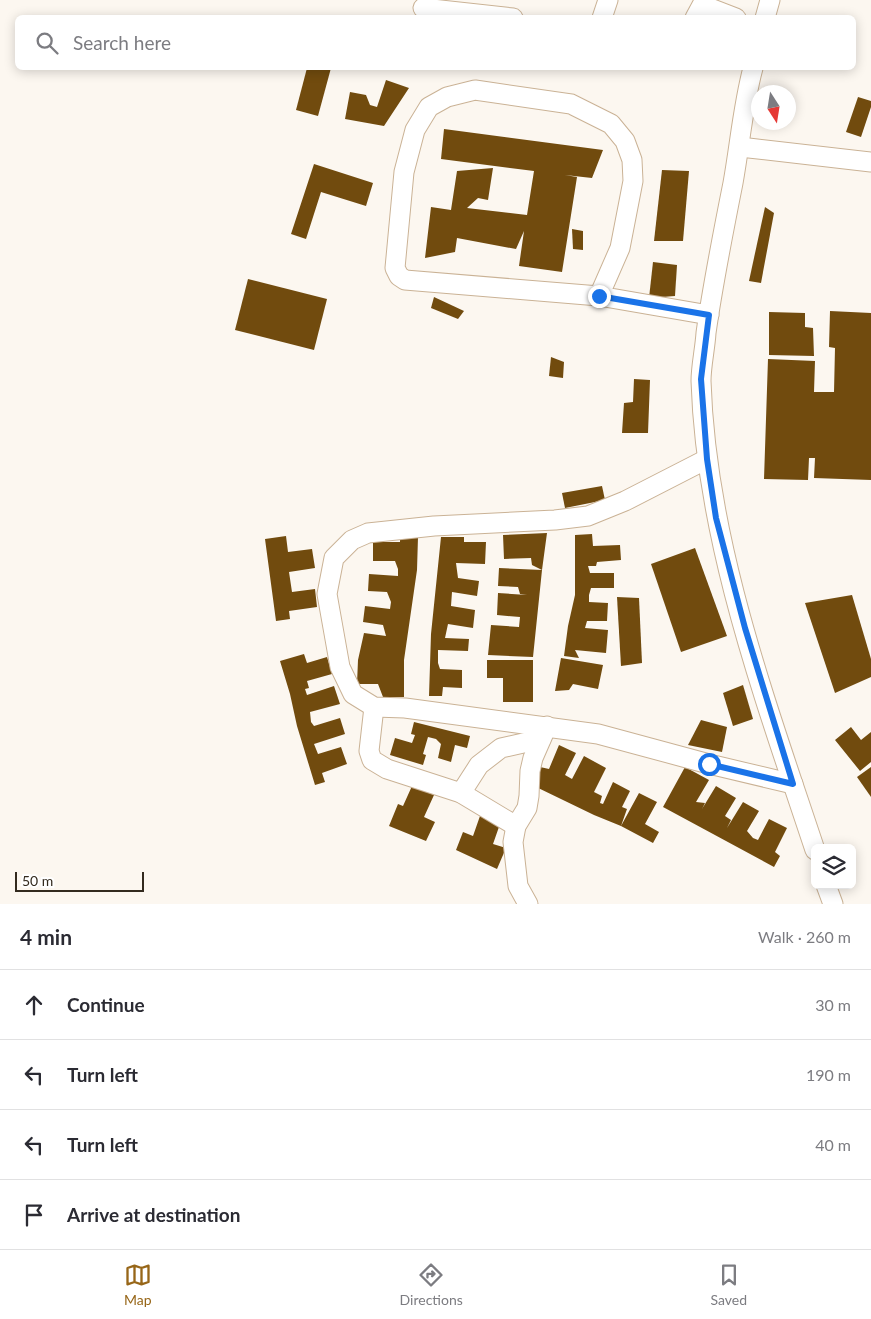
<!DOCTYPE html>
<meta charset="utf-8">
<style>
body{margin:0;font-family:Lato,sans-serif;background:#f7f7f7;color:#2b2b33}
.controls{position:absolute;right:15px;bottom:15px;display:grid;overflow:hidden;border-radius:8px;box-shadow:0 2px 12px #0003}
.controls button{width:45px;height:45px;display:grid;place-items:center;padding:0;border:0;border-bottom:1px solid #e1e1e2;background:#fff;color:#2b2b33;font:25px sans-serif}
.compass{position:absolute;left:751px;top:85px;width:45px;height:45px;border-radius:50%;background:#fff;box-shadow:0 2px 12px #0003;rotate:168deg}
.scale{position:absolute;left:15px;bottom:12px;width:129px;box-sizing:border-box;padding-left:5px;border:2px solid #332a1e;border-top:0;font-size:14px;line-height:18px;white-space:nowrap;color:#332a1e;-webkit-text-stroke:4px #fff;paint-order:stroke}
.stop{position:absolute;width:15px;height:15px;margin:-11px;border:4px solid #1a73e8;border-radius:50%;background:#fff}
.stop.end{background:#1a73e8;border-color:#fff;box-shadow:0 1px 5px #0008}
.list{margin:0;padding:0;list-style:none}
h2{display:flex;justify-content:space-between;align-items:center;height:65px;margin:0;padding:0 20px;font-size:21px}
h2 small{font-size:16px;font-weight:400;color:#7c7c81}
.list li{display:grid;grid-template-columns:32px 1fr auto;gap:15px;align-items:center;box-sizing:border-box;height:70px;padding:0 20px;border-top:1px solid #e1e1e2}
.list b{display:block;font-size:19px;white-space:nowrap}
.list em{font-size:16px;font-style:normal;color:#7c7c81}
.icon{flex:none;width:28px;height:28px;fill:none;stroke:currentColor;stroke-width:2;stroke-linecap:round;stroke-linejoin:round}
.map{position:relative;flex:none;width:871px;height:904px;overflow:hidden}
.search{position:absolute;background:#fff;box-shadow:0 2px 12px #0003;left:15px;right:15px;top:15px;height:55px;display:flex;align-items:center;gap:12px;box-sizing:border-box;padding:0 18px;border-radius:8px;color:#7c7c81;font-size:19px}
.sheet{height:345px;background:#fff}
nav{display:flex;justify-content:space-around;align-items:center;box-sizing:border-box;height:70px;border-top:1px solid #e1e1e2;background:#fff;font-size:14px;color:#7c7c81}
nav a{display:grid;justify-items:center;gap:2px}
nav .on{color:#976618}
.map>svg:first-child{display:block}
.building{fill:#714b0e}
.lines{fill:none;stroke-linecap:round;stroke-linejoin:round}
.minor-casing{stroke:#cab295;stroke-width:21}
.minor{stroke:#fff;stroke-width:19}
.route{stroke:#1a73e8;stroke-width:6}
</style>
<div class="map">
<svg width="871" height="904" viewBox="0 0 871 904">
<rect width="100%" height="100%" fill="#fcf7f0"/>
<g class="building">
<polygon points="307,68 331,68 318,116 296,110"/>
<polygon points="386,80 409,88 384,126 345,119 350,92 366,95 370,105 377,107"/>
<polygon points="858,97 871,101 871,107 861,137 846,132"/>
<polygon points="444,129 603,150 592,178 565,175 577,177 562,272 519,266 524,231 516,249 457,238 455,252 425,258 431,207 451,210 457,171 493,168 488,200 478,198 467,208 527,215 534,171 441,159"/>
<polygon points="314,164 373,183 366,206 321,192 306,239 291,234"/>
<polygon points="662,170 689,171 683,241 654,241"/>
<polygon points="765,207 774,213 761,283 749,281"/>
<polygon points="572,229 583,231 583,250 573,249"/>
<polygon points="653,262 677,265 675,296 649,298"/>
<polygon points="248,279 327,299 314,350 235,330"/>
<polygon points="434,297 464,311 458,319 431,308"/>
<polygon points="830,311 871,313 871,480 814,478 815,458 809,458 808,480 764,479 768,359 815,361 814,392 834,392 835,348 829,347"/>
<polygon points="769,312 805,313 805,327 813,328 814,356 769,355"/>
<polygon points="551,357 564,362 563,378 549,376"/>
<polygon points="634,379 650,380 648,433 622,433 624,403 633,402"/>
<polygon points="602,486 605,500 565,508 562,493"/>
<polygon points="547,533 542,570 532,565 531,558 504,559 503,535"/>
<polygon points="592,534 593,546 620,545 621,560 597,562 596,566 588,566 590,573 614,573 614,588 591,588 589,595 589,602 608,603 607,621 587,621 585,628 608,630 606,653 575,650 579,658 564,656 568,626 575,595 575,535"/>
<polygon points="286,536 288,552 312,549 315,568 289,572 292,592 315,589 317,607 289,611 290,619 276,621 265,539"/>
<polygon points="400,537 418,537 417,570 404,660 404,697 383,697 378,684 357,684 358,660 364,633 386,636 383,625 363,622 365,606 390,609 391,602 387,592 368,591 369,574 398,576 398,569 395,561 373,561 373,542 400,542"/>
<polygon points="441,537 464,537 464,542 486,542 485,564 456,563 458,578 479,581 477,596 452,592 451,606 475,610 473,628 448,624 445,638 469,639 468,651 438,650 438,663 440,669 462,670 462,688 443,687 442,696 429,696 431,634"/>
<polygon points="695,548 727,636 681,652 651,564"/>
<polygon points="499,568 542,570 533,657 488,655 491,625 519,627 520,617 497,615 498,593 527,595 520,594 518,587 498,586"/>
<polygon points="852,595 871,659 871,677 835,693 805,603"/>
<polygon points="617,597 639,598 642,663 621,666"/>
<polygon points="304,654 307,663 327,657 332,674 307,681 309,688 305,689 307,695 334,686 340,704 310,712 311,722 314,726 340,718 345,734 314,744 318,754 341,747 347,764 322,773 325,782 315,785 297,726 290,694 280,661"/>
<polygon points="561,658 603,665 598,689 573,684 569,690 555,691"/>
<polygon points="487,660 533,660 533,702 503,702 503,678 487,678"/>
<polygon points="743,685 753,719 733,726 723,693"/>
<polygon points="701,720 727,727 722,752 688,745"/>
<polygon points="414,722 470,736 467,748 455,745 451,762 438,758 441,744 436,739 428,737 423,754 426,755 423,765 390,755 395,738 412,743 415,735 411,734"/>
<polygon points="851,727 861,740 871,732 871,762 860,771 835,740"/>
<polygon points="559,745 576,753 565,775 572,779 584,756 606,768 594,792 602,796 600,803 603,804 613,782 630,791 622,807 627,809 621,826 639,793 657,802 645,824 659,832 653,843 621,826 594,815 532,785 540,767 549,769"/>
<polygon points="685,767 709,780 696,802 705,803 702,809 716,786 736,798 725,816 731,820 727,828 743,802 759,811 747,831 753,838 758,840 769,819 787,828 775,852 780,856 774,867 663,807"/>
<polygon points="871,767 871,797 857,777"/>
<polygon points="412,786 434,795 424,817 435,822 426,841 389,826 398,804 403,806"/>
<polygon points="480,816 500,824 493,844 506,848 497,869 456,850 463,832 473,836"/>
</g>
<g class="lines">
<defs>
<g id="minor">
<polyline points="423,8 513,18"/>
<polyline points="602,18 608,0"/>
<polyline points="695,18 702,5 736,18"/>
<polyline points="765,18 770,0"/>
<path d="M753 68C743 105 740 144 733 183 723 233 713 283 706 333 705 349 701 366 701 381 706 541 765 699 815 850"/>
<polyline points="740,147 871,162"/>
<polyline points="599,296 620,248 633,181 632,160 625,141 611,124 571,104 475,90 447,97 429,107 415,130 404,172 395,268 399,276 405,280 599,296 709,315"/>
<polyline points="707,459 625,501 588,516 555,520 434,526 368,533 352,540 334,558 327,594 340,667 353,694 374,707 405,708 598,734 709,764 793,784"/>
<polyline points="374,707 369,751 372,760 387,769 461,793 516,826"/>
<polyline points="461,793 479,765 501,748 541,739"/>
<polyline points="826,885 833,904"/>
<polyline points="528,904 518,886 513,842 516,826 527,808 529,796 530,771 533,758 547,726"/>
</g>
</defs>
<use href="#minor" class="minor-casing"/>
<use href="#minor" class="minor"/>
</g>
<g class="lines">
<polyline class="route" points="599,296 709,315 701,379 707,459 716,518 745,628 793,784 709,764"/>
</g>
</svg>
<div class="controls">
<button><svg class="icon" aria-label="layers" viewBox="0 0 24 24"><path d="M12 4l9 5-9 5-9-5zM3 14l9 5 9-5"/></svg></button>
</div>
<svg class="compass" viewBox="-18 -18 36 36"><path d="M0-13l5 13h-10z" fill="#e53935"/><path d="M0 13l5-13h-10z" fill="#7c7c81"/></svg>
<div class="scale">50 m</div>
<div class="stop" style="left:709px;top:764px"></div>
<div class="stop end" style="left:599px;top:296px"></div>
<div class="search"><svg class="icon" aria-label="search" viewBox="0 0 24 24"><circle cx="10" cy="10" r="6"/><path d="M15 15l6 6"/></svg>Search here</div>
</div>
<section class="sheet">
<h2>4 min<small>Walk · 260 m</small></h2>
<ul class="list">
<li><svg class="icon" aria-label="ahead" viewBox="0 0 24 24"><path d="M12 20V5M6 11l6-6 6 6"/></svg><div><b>Continue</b></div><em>30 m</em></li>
<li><svg class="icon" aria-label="left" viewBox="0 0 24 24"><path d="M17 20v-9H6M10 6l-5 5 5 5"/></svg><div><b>Turn left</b></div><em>190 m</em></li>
<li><svg class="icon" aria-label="left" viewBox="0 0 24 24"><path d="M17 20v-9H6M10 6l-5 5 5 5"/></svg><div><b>Turn left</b></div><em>40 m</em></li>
<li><svg class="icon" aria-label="arrive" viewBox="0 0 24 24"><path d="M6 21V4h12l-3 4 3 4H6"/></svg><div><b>Arrive at destination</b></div></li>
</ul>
</section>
<nav>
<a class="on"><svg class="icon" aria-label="map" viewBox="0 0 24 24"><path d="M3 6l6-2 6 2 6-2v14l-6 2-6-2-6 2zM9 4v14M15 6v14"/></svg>Map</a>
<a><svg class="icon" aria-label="directions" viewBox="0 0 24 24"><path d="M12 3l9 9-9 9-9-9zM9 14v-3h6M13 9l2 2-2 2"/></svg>Directions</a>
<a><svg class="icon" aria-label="saved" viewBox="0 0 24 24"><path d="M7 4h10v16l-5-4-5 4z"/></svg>Saved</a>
</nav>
